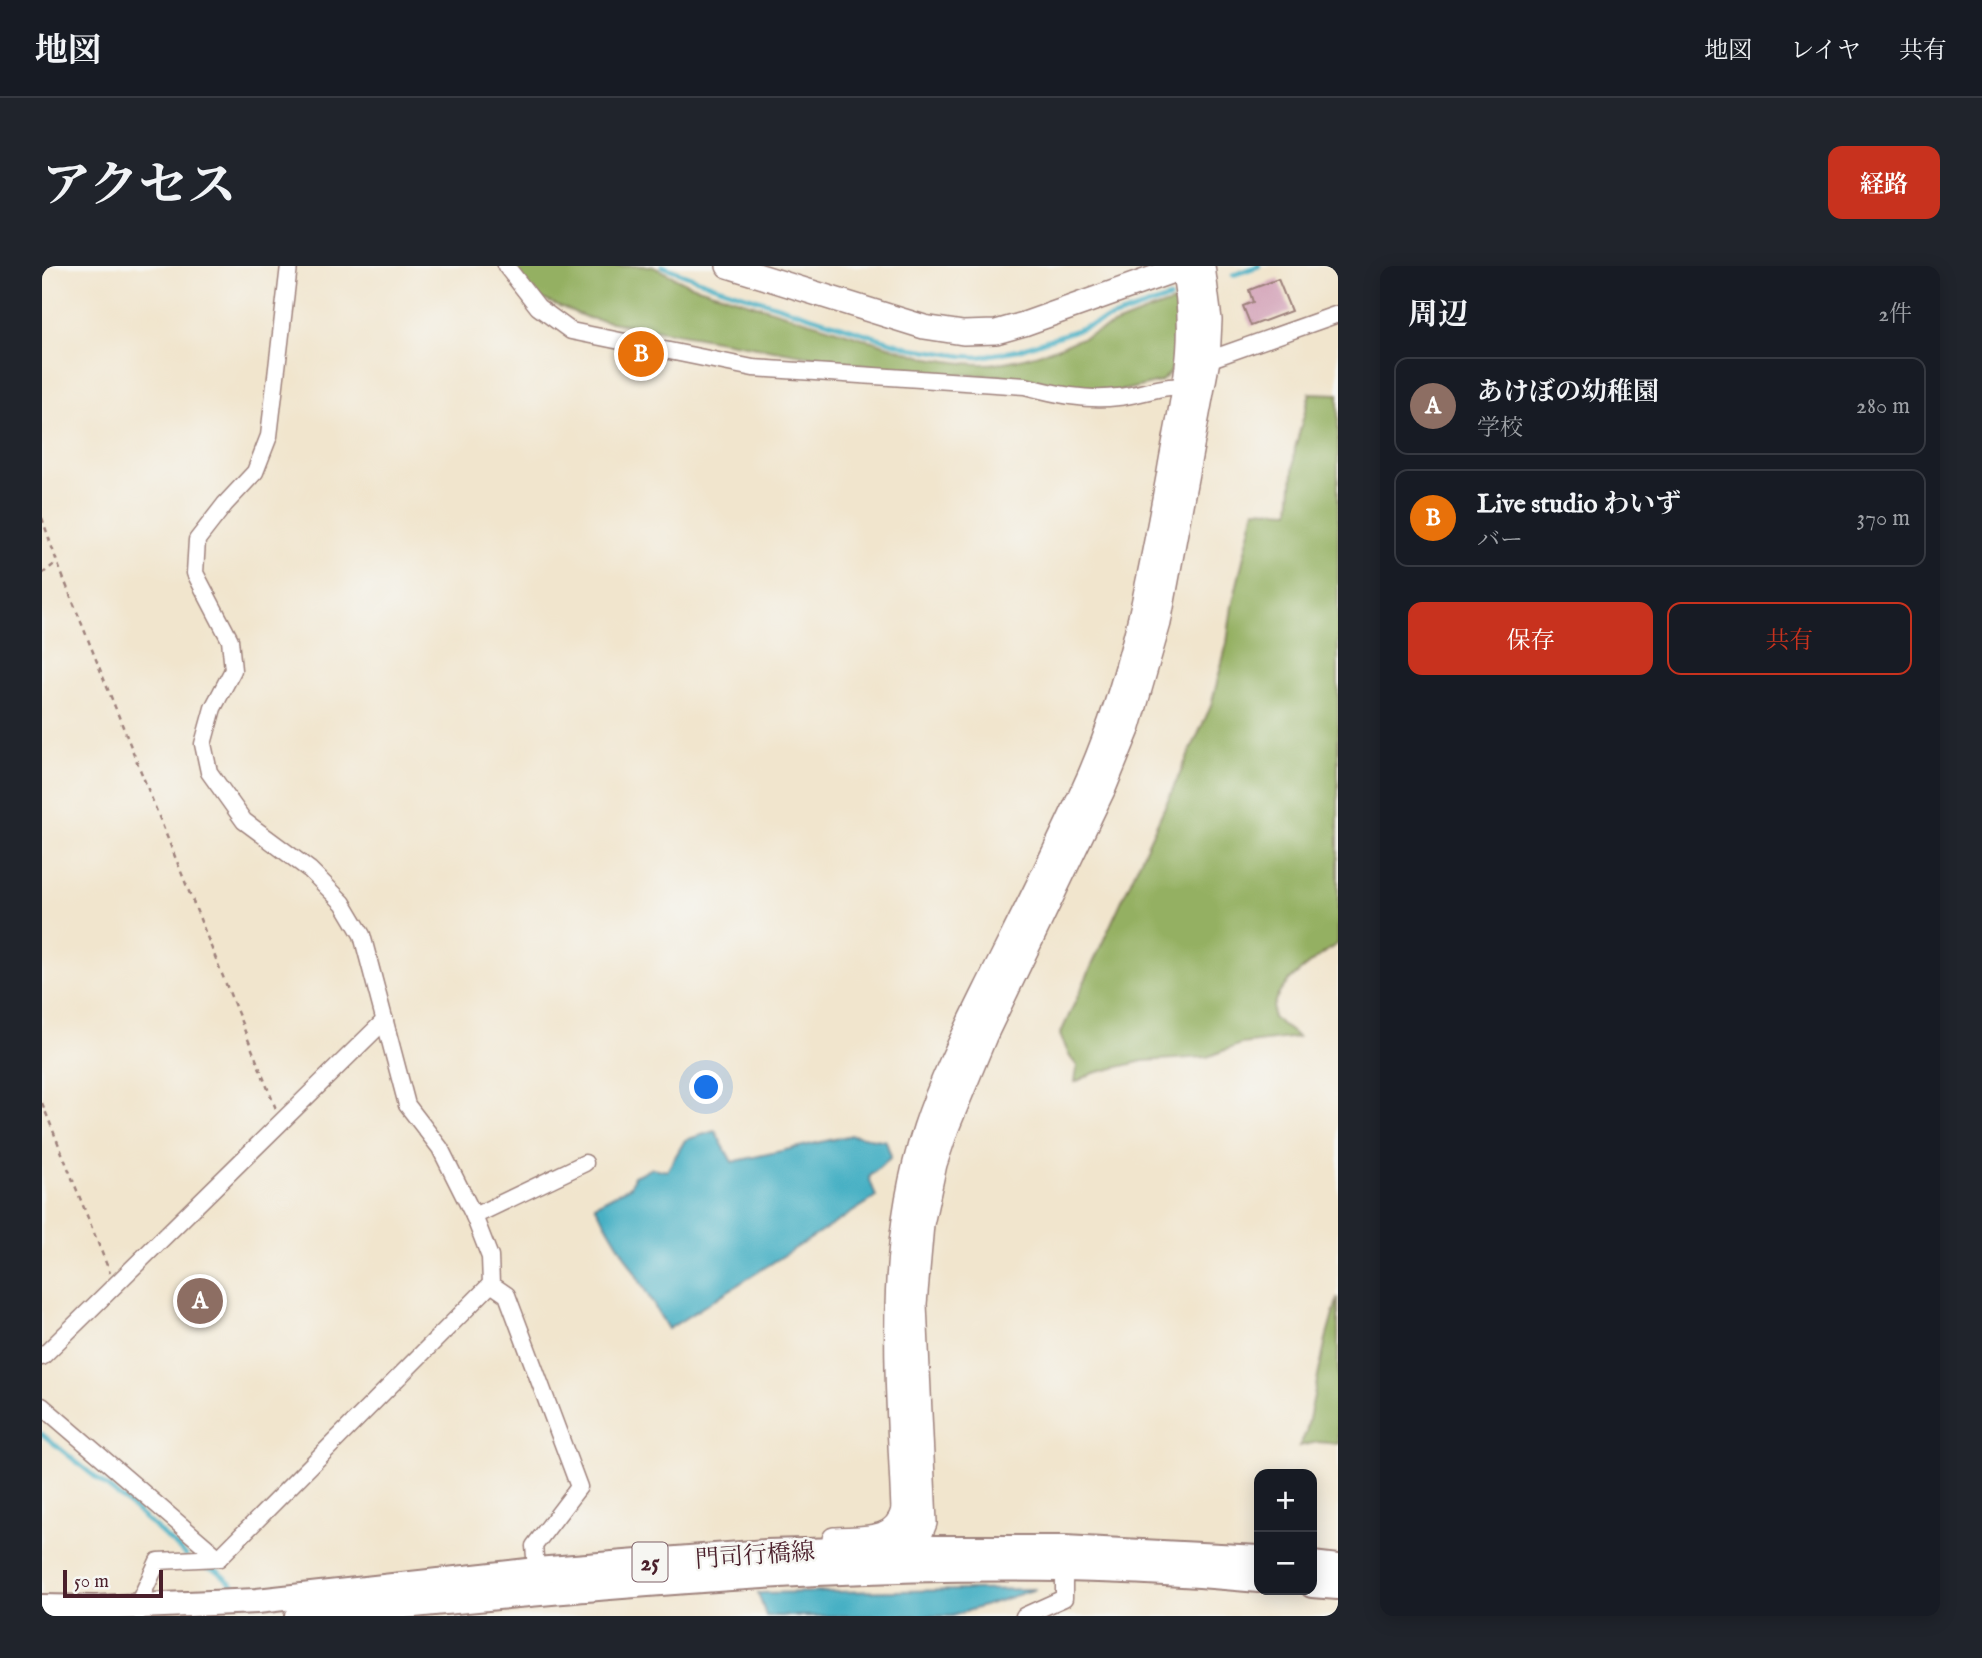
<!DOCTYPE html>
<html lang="ja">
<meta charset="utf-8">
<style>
body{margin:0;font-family:"IM FELL English","Noto Serif JP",serif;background:#20242c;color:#f1f3f6}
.controls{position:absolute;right:21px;bottom:21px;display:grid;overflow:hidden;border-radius:14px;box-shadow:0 4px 18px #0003}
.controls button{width:63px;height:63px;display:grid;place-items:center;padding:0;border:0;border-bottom:2px solid #363941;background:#171b24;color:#f1f3f6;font:35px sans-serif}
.scale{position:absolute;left:21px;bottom:18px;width:100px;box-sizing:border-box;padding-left:7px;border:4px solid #4a1f2b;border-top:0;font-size:19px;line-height:24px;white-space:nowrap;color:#4a1f2b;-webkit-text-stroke:5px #f6f6f2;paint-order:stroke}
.you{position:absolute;left:665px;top:822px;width:24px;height:24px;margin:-18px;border:5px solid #fff;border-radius:50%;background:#1a73e8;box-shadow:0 0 0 10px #1a73e833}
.badge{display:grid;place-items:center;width:46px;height:46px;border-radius:50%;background:#c8321e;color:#fff;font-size:23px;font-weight:700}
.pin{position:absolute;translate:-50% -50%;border:4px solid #fff;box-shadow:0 2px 7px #0006}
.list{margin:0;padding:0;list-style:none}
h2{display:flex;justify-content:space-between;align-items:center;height:91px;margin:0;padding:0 28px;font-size:30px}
h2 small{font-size:23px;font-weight:400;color:#9ea1a6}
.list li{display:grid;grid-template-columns:46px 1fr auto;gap:21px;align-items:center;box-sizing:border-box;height:98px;margin:0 14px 14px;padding:0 14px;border:2px solid #363941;border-radius:14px}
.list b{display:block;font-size:26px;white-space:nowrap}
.list p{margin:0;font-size:23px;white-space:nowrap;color:#9ea1a6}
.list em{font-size:23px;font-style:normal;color:#9ea1a6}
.actions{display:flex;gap:14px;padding:21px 28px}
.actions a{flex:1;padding:16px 0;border:2px solid #c8321e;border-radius:14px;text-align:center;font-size:24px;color:#c8321e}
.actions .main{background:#c8321e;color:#fff}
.map{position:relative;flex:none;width:1296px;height:1350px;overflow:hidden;border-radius:14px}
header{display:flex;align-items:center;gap:42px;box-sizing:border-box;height:98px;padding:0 35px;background:#171b24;border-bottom:2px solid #363941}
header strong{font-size:33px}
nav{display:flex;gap:38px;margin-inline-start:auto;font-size:24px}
.intro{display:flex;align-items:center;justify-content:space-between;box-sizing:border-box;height:168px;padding:0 42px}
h1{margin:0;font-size:49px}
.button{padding:18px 32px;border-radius:14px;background:#c8321e;color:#fff;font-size:24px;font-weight:700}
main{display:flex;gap:42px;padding:0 42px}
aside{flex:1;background:#171b24;border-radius:14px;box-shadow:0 4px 18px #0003}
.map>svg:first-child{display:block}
.forest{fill:#94b062;stroke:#6f6846;stroke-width:2}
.water{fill:#46b0c4;stroke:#486878;stroke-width:2}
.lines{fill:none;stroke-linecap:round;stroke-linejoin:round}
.stream{stroke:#46b0c4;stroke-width:4.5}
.building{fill:#d5a7bb}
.street-casing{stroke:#9e827c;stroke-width:19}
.secondary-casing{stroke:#9e827c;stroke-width:26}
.primary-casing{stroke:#9e827c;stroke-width:28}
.path{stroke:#9e827c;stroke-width:2.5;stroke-dasharray:5 5;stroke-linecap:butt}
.street{stroke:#fff;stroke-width:16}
.secondary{stroke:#fff;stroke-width:23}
.primary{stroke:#fff;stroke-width:24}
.labels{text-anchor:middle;stroke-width:5;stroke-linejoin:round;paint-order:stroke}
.shield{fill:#f6f6f2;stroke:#7e6067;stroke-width:2}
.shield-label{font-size:23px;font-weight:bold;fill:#4a1f2b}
.street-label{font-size:24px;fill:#4a1f2b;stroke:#f6f6f2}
</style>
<header>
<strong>地図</strong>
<nav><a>地図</a><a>レイヤ</a><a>共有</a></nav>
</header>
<div class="intro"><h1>アクセス</h1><a class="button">経路</a></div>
<main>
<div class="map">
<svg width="1296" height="1350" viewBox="0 0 1296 1350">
<rect width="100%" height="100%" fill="#f6f6f2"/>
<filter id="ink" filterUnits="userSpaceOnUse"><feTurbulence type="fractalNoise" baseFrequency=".0143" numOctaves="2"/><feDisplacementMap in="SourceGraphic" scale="14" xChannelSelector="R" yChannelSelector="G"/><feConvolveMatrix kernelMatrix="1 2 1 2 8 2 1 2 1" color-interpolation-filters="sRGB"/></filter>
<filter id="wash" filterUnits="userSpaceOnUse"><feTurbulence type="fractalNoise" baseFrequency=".00686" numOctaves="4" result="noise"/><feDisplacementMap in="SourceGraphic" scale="28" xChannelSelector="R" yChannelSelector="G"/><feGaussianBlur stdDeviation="1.57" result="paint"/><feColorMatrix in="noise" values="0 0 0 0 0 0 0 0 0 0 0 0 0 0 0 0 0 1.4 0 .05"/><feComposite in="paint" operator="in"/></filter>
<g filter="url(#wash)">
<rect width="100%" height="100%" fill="#f1e5cd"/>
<g class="forest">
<path d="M461 0H610L646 18 882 91C906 95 932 100 956 97 1014 90 1077 52 1133 36L1136 63 1133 91 1128 107 1118 116 1074 126 962 110 866 107 546 52 498 32Z"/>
<path d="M1268 127 1296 128V677C1274 694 1225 722 1231 752L1256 771 1199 778 1165 791 1101 795 1052 807 1033 816 1035 800 1028 791 1018 769 1169 440 1185 377 1190 340 1213 243 1248 245 1253 182Z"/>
<polygon points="1296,1031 1296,1178 1276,1176 1257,1180 1264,1167 1284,1073"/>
</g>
<g class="water">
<polygon points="673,865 690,896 810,869 844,875 849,891 827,911 834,931 626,1063 553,939 589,920 592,910 610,902 625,905 643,874"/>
<polygon points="994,1323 910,1350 724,1350 716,1327"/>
</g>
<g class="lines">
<g class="stream">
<polyline points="620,0 676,21 869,82 921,90 937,91 976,84 1128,32"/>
<polyline points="1191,9 1217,0"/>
<polyline points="0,1168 85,1237 144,1289"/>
<polyline points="160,1300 176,1305 198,1326"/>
</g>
</g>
<g id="blocks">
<polygon class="building" points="1236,13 1249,45 1209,60 1201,40 1211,36 1207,24"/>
</g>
</g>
<g filter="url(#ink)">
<use href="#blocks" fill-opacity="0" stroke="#9e827c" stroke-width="2"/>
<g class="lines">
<defs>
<g id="street">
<path d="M464 0 496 41 529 65 711 102 983 120C1013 128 1044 135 1076 131 1101 129 1127 115 1152 123"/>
<polyline points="1166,94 1296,48"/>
<polyline points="432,950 543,897"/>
<polyline points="449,1018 465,1029 537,1221 492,1280 495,1312"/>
<polyline points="0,1091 343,754"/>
<polyline points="0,1140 177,1292"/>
<polyline points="97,1346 96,1338 116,1295 177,1292 449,1018 448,991 432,950 398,882 365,839 320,669 301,637 268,604 202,555 167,506 161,478 171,442 191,404 188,374 153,307 155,274 183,238 213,206 227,170 247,0"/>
<polyline points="982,1350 1022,1332 1022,1303"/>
</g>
<g id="secondary">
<polyline points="686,0 882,61 921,67 954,66 982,58 1145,0"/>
<path d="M792 1273C819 1271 853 1277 861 1244"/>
<path d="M873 1282 865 1265 861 1244C856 1116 842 986 883 862 899 814 921 770 943 725 979 653 1016 581 1048 508 1090 410 1108 310 1127 206 1139 135 1158 72 1140 0"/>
<polyline points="861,1295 873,1282 883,1257 873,1038 880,958 893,898 905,862 943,770 1063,520 1087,461 1117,357 1166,94 1168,54 1161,0"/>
</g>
<g id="primary">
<polyline points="1270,1298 1296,1301"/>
<polyline points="1270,1319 1296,1321"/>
<polyline points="0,1341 52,1342 215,1335 494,1304 724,1286 873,1282 1022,1282 1217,1292"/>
<path d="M255 1350C575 1320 897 1283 1217 1314"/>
</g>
</defs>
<use href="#street" class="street-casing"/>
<use href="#secondary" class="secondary-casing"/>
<use href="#primary" class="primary-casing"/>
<g class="path">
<polyline points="0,252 15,296 234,843"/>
<polyline points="0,308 15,296"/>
<polyline points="0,837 68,1007"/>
</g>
<use href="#street" class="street"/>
<use href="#secondary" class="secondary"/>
<use href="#primary" class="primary"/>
</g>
</g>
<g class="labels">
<rect class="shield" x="590.5" y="1276.5" width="35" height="39" rx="5"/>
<g class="shield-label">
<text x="608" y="1304">25</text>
</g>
<g class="street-label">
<text transform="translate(713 1289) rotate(-4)" y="8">門司行橋線</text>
</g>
</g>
</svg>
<div class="controls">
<button>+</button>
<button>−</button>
</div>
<div class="scale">50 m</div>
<div class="you"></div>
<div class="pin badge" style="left:158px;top:1035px;background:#8d6e63">A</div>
<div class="pin badge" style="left:599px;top:88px;background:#e8710a">B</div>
</div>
<aside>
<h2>周辺<small>2件</small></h2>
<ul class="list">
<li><span class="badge" style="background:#8d6e63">A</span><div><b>あけぼの幼稚園</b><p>学校</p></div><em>280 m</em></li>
<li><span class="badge" style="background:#e8710a">B</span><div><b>Live studio わいず</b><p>バー</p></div><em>370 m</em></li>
</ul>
<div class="actions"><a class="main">保存</a><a>共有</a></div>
</aside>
</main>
